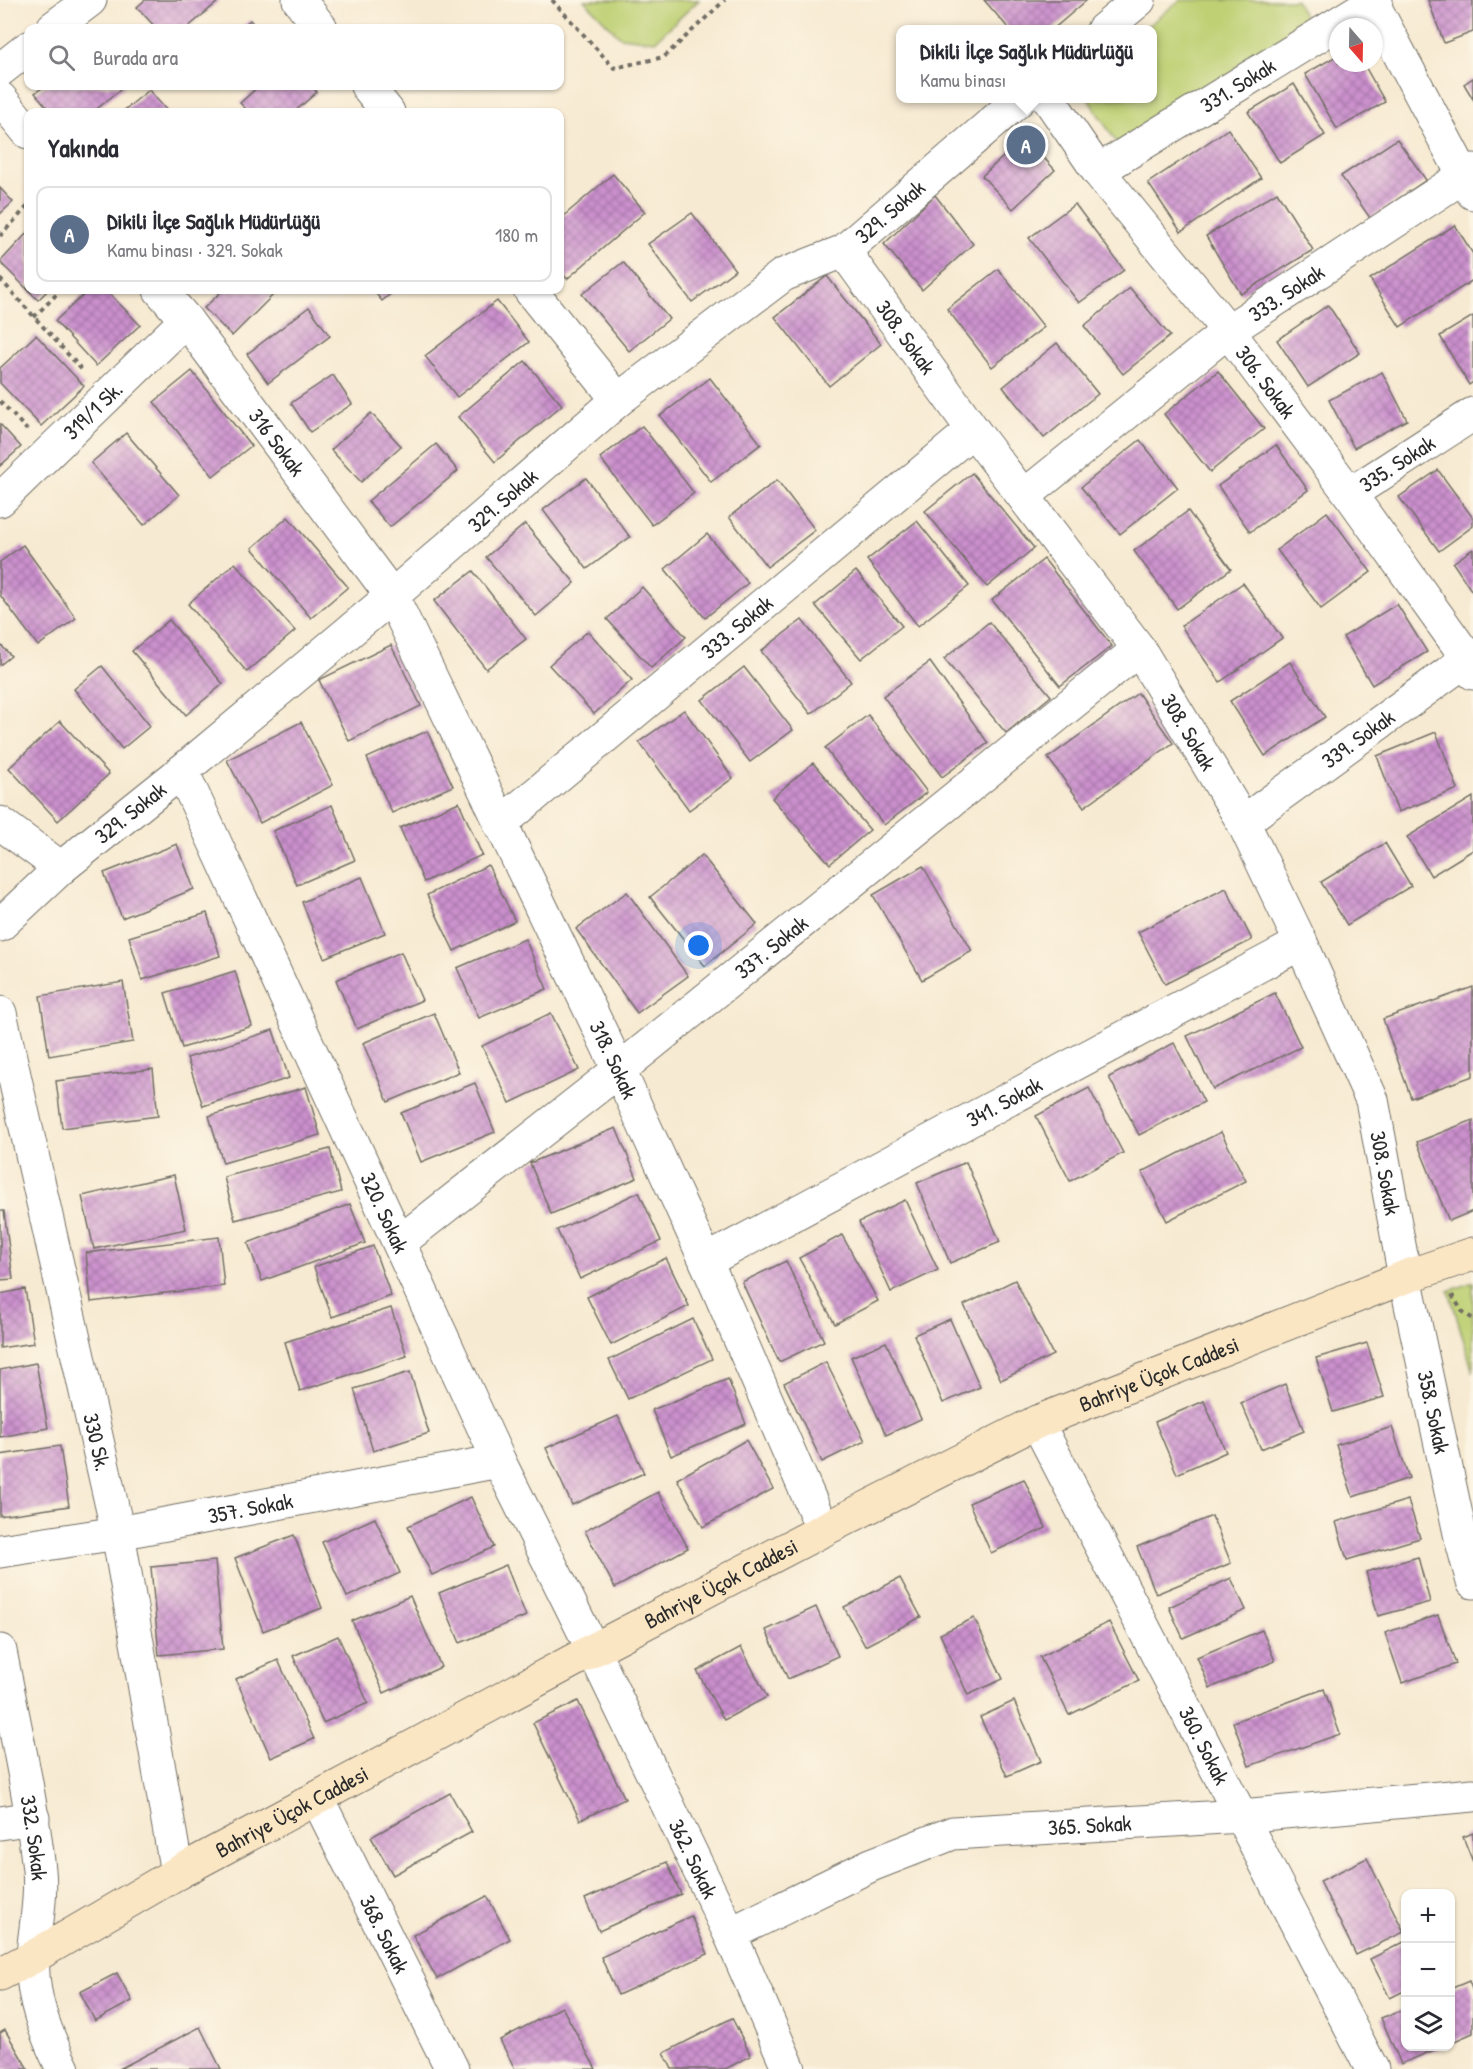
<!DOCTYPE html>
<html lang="tr">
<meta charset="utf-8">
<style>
body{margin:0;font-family:"Patrick Hand",sans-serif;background:#f7f7f7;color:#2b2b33}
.controls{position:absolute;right:18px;bottom:18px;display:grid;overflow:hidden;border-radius:12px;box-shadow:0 2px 4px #0004}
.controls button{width:54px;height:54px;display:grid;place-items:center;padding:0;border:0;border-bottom:2px solid #e1e1e2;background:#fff;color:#2b2b33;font:30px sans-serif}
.compass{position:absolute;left:1329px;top:18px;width:54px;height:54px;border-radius:50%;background:#fff;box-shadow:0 2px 4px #0004;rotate:160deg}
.you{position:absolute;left:699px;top:946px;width:21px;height:21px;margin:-15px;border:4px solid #fff;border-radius:50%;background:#1a73e8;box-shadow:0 0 0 9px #1a73e833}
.badge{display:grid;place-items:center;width:39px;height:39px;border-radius:50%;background:#b5179e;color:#fff;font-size:20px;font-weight:700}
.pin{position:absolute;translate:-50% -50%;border:3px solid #fff;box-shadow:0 2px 6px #0006}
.popup{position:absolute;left:896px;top:25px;width:261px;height:78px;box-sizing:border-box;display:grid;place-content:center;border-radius:12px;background:#fff;filter:drop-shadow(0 2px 4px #0005);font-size:20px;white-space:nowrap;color:#7c7c81}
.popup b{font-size:22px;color:#2b2b33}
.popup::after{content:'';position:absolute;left:50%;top:100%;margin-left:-12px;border:12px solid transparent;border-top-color:#fff}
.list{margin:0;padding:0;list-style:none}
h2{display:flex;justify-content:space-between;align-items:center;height:78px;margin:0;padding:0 24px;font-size:26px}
h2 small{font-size:20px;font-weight:400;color:#7c7c81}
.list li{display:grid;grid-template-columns:39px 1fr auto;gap:18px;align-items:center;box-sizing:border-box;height:96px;margin:0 12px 12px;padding:0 12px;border:2px solid #e1e1e2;border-radius:12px}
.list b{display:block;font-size:22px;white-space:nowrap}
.list p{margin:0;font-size:20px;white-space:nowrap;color:#7c7c81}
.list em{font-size:20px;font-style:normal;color:#7c7c81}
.icon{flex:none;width:33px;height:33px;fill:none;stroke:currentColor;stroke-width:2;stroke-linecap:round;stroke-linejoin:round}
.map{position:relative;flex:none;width:1473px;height:2069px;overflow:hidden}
.search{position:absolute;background:#fff;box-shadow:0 2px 4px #0004;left:24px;top:24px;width:540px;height:66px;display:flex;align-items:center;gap:15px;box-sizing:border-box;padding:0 21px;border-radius:12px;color:#7c7c81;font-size:22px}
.panel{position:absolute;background:#fff;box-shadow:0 2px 4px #0004;left:24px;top:108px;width:540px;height:186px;border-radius:12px}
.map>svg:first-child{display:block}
.green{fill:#bed073;stroke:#747e4f;stroke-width:1.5}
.building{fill:url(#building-cross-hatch)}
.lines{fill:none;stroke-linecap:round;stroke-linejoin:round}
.street-casing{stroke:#726e65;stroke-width:35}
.secondary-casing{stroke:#726e65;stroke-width:35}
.path{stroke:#726e65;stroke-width:4;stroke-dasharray:4.5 4.5;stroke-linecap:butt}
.street{stroke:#fff;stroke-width:33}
.secondary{stroke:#fbe6c4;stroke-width:33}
.labels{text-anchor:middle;stroke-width:6;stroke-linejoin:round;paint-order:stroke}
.street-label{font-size:22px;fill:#2b2b2b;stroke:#fcf5e5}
</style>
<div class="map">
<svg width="1473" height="2069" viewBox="0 0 1473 2069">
<defs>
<pattern id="building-cross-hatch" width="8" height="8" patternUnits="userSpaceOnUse" patternTransform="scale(1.5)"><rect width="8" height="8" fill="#cb90cd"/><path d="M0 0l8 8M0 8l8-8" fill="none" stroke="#a576a7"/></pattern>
</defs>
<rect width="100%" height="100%" fill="#fcf5e5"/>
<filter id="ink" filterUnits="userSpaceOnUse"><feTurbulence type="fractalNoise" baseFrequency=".0167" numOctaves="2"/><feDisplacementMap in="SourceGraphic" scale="12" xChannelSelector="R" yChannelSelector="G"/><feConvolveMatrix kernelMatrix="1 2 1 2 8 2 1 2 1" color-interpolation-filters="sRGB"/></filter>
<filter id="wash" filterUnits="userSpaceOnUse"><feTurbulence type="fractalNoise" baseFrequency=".008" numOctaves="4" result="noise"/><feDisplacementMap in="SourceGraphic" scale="24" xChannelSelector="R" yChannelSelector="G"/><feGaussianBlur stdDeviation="1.35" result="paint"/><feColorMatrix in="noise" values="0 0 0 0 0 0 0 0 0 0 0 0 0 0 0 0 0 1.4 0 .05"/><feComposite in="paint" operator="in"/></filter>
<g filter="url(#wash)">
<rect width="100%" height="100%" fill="#f7ead2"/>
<g class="green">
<polygon points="584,0 699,0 655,41 620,37"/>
<polygon points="1180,0 1296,0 1313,33 1121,149 1088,99 1152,98 1152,30 1144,29"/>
<polygon points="1473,1282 1473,1372 1449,1291"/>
</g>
<g id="blocks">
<g class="building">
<polygon points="145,0 220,0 187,28 156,28 137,7"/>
<polygon points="984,0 1087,0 1052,30 1010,30"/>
<polygon points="1428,0 1473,0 1473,32 1444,43"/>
<polygon points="250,20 257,28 240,28"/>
<polygon points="1338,55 1338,63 1363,63 1385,102 1337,129 1305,74"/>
<polygon points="1473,78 1473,99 1464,84"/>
<polygon points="1294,84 1325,135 1280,163 1248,112"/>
<polygon points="45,86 125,86 93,112 51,112 35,93"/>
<polygon points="259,86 311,86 317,92 294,112 249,112 240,103"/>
<polygon points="149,90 168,112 122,112"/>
<polygon points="1228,129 1261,178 1181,232 1148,183"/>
<polygon points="1025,137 1055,170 1013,209 982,176"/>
<polygon points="1397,139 1426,180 1370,218 1341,176"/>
<polygon points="613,174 645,212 567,279 560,270 560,219"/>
<polygon points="0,188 13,202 0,214"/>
<polygon points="1277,192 1313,250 1241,294 1206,236"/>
<polygon points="935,195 973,244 922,290 884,244"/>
<polygon points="1075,204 1124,270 1079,303 1029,238"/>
<polygon points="692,213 735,270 692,302 648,244"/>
<polygon points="1455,225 1473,254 1473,280 1400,327 1370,279"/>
<polygon points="28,232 28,290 48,290 38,300 0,262"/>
<polygon points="623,262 669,319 629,351 582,294"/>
<polygon points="998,269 1044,327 992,367 947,309"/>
<polygon points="827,276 881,344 829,386 775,317"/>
<polygon points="1130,288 1170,336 1123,374 1084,326"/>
<polygon points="89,290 106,290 140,325 96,366 55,321"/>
<polygon points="223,290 278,290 232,336 204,308"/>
<polygon points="373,290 395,290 382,301"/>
<polygon points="497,301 529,342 457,397 425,356"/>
<polygon points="1328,305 1360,353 1308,387 1277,340"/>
<polygon points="309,307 330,336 268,383 247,354"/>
<polygon points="1473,316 1473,382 1469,385 1440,336"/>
<polygon points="36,335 84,386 41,426 0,383 0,368"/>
<polygon points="1057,343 1098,394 1044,438 1003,387"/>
<polygon points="525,361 562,405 495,462 458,417"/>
<polygon points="192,371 251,446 213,476 154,402"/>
<polygon points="1218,371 1264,429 1210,472 1164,414"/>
<polygon points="1382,372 1407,420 1354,448 1329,400"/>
<polygon points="333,375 352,404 310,432 291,403"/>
<polygon points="710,378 761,444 711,482 660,416"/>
<polygon points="371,413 401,446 361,482 331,450"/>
<polygon points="0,424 21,447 0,466"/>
<polygon points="642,426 694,493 652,525 600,458"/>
<polygon points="126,433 179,495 144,525 91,463"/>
<polygon points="1140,440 1178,488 1120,534 1081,487"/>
<polygon points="436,444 458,471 390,527 368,501"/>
<polygon points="1276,445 1308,490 1250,532 1218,486"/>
<polygon points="1438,470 1473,518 1473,526 1439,551 1399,497"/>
<polygon points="972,473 1034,548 987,587 925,511"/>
<polygon points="586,478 630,537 587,569 543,510"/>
<polygon points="777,480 815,530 767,567 729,517"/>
<polygon points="1188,511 1231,569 1177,609 1134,551"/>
<polygon points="1327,512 1371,572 1321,609 1277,550"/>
<polygon points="288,517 348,587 311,618 252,548"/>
<polygon points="917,521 969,586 918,626 867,560"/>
<polygon points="525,524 575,583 536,616 486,557"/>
<polygon points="707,534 748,583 705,618 665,569"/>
<polygon points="23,545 76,618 38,646 0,595 0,562"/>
<polygon points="1473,549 1473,593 1453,563"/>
<polygon points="1044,559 1112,646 1060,686 992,600"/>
<polygon points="235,563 295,631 247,672 188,604"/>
<polygon points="473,571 526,639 486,669 434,601"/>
<polygon points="856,571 902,626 861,659 815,605"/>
<polygon points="1243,583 1282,638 1220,682 1181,626"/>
<polygon points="642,587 686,637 651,668 607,619"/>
<polygon points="1397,604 1427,652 1372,685 1343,637"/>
<polygon points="169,620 223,684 186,715 132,651"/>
<polygon points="802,620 851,682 811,714 761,651"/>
<polygon points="989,622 1051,696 1006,733 944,659"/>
<polygon points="588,631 632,680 594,714 549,665"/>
<polygon points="0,644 11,656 0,665"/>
<polygon points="391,645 421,706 349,741 319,680"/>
<polygon points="930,662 988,743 942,777 883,696"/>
<polygon points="1290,662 1325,717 1265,756 1230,701"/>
<polygon points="102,666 150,726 122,749 74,689"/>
<polygon points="744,667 793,730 750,762 702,700"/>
<polygon points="1138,693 1173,743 1084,807 1048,758"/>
<polygon points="684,710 733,778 689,810 639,742"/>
<polygon points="868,715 927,792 884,825 825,748"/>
<polygon points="60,721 109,774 58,821 9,768"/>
<polygon points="301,722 333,785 260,823 227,760"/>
<polygon points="427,731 453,786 392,813 367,758"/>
<polygon points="1436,732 1458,789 1398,812 1377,756"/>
<polygon points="813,763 870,830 830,864 772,798"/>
<polygon points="1473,797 1473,850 1431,876 1407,837"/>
<polygon points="459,802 482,855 424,882 400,828"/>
<polygon points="332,805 355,860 297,885 273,831"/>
<polygon points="1385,843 1411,886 1347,925 1321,882"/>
<polygon points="177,844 194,889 122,918 104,873"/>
<polygon points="702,855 757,924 705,966 650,897"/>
<polygon points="488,865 515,921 454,951 427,895"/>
<polygon points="923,866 972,951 922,980 873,895"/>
<polygon points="362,877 385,933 324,958 302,902"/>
<polygon points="1226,888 1252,940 1165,984 1138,932"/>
<polygon points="627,892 688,976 637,1013 576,929"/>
<polygon points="207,913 220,956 142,980 129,937"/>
<polygon points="525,939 547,989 479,1018 457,968"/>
<polygon points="401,952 422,1000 357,1029 336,980"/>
<polygon points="235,971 252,1026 182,1048 165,993"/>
<polygon points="123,982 133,1042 49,1056 40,996"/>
<polygon points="1473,987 1473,1076 1411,1098 1383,1019"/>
<polygon points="1275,993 1301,1047 1213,1089 1187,1036"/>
<polygon points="434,1013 459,1072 388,1102 363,1043"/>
<polygon points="551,1013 579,1070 510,1103 482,1046"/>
<polygon points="273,1030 289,1078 203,1106 187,1058"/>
<polygon points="1174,1043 1204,1102 1139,1135 1109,1077"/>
<polygon points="153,1069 158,1116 62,1128 56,1081"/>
<polygon points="475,1083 495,1132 421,1162 401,1113"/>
<polygon points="306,1087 320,1135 223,1163 209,1116"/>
<polygon points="1089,1088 1123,1153 1070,1181 1036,1116"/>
<polygon points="1473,1120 1473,1211 1449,1221 1417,1142"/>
<polygon points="616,1128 637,1178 551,1214 530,1163"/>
<polygon points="1221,1132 1246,1181 1167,1221 1142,1172"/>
<polygon points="330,1149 341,1192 235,1220 224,1177"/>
<polygon points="966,1162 1000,1242 950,1263 917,1183"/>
<polygon points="174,1175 186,1229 94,1249 82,1196"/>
<polygon points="639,1192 661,1241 580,1279 557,1230"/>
<polygon points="905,1200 938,1270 891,1292 859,1222"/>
<polygon points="350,1204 365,1243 262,1281 248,1243"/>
<polygon points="0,1211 4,1211 13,1279 0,1280"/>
<polygon points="842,1235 878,1301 835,1324 799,1258"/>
<polygon points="219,1237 224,1286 91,1302 86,1253"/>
<polygon points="373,1246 391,1296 332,1317 314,1267"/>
<polygon points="666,1258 689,1306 611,1345 587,1297"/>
<polygon points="786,1261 824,1341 779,1362 742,1282"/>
<polygon points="1015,1280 1053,1355 1001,1380 964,1305"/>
<polygon points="25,1289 34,1343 0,1348 0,1294"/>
<polygon points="391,1308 407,1356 300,1391 285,1342"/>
<polygon points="693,1319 712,1359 628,1399 609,1360"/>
<polygon points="950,1319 980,1387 943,1403 914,1335"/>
<polygon points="886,1342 921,1419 886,1435 851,1357"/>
<polygon points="1367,1343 1384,1397 1333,1412 1316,1358"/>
<polygon points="826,1362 865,1441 822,1462 784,1383"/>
<polygon points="36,1363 48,1428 0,1437 0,1370"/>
<polygon points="410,1372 429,1433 373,1451 354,1389"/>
<polygon points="728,1379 746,1424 671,1456 652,1410"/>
<polygon points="1285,1384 1304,1431 1261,1449 1241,1403"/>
<polygon points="1204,1401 1226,1452 1177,1474 1155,1422"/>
<polygon points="618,1416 644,1473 572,1505 546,1448"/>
<polygon points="1392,1427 1409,1478 1353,1497 1336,1445"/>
<polygon points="746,1440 773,1489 703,1527 677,1479"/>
<polygon points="60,1446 69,1506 0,1516 0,1455"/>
<polygon points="1024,1479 1046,1528 991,1553 969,1503"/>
<polygon points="658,1492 688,1548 615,1588 585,1531"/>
<polygon points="471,1497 494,1547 432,1575 408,1526"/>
<polygon points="1408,1500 1420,1538 1347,1560 1336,1522"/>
<polygon points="1212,1516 1231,1563 1156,1594 1137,1547"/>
<polygon points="375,1518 400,1573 347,1597 322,1542"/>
<polygon points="294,1535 322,1608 263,1631 235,1558"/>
<polygon points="1418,1557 1430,1602 1378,1616 1366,1572"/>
<polygon points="215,1561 223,1649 159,1655 151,1567"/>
<polygon points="506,1565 526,1616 460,1643 439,1593"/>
<polygon points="900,1578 921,1617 865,1646 844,1607"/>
<polygon points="1231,1578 1246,1610 1183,1638 1169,1607"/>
<polygon points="410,1596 441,1667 384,1693 352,1621"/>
<polygon points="816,1607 838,1656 788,1679 766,1630"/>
<polygon points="1438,1615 1456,1664 1402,1683 1385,1633"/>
<polygon points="974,1618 1003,1679 968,1695 940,1634"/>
<polygon points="1109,1622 1139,1681 1069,1715 1040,1657"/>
<polygon points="1262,1630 1275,1661 1210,1688 1197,1657"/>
<polygon points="338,1636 368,1703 323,1723 293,1656"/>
<polygon points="741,1647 767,1697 724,1720 697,1671"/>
<polygon points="278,1660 314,1739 271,1758 236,1679"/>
<polygon points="1324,1689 1340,1734 1249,1766 1233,1722"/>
<polygon points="578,1701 625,1799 580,1820 533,1723"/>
<polygon points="1014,1701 1041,1761 1007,1776 980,1717"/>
<polygon points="450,1793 472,1832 393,1875 371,1837"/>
<polygon points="1473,1833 1473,1862 1463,1837"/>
<polygon points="1367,1858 1404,1932 1356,1955 1320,1881"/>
<polygon points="667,1862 681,1894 599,1931 585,1899"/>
<polygon points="487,1896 510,1939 437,1979 413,1935"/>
<polygon points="691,1916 708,1954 618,1995 601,1957"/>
<polygon points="1406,1941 1406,1990 1390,1998 1370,1959"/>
<polygon points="117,1973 132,2001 95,2021 80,1992"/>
<polygon points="1469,1981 1473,1992 1473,2033 1450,2043 1450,1989"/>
<polygon points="562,2007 596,2069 515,2069 500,2040"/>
<polygon points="1406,2008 1406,2046 1441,2047 1401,2064 1381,2018"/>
<polygon points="732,2018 751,2056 725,2069 672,2069 664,2053"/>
<polygon points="200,2027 221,2069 119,2069"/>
<polygon points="5,2030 28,2069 0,2069 0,2033"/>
</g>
</g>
</g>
<g filter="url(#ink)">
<use href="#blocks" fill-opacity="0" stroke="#726e65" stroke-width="1.5"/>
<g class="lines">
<defs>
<g id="street">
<polyline points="299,0 321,28"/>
<polyline points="1371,0 1473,193"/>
<polyline points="53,28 90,0"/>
<polyline points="1103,30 1139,0"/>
<polyline points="0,70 28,48"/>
<polyline points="367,86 388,112"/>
<polyline points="0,98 28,132"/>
<path id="s1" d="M1048 98 1098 171 1228 331 1350 494 1468 659 1473 673"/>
<path id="s2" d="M1098 171 1376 0"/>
<path id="s3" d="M844 251 973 430 1139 649 1243 822 1301 943 1372 1100 1405 1277 1461 1538 1473 1582"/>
<path id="s4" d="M160 290 186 320 392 596 619 1070 706 1261 823 1530"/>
<polyline points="530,290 618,400"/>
<path id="s5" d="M1350 494 1473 414"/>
<path id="s6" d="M1024 496 1228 331 1473 170"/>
<path id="s7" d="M0 500 186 320"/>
<path id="s8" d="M182 771 499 1461 593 1650 730 1934 789 2069"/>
<path id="s9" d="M1243 822 1473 655"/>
<polyline points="0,823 61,868"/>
<path id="s10" d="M500 824 973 430"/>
<path id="s11" d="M0 925 61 868 182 771 392 596 618 400 783 275 844 251 1021 98"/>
<path id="s12" d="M0 1013 118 1533 177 1873"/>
<path id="s13" d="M400 1242 619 1070 1139 649"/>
<path id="s14" d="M706 1261 1301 943"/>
<path id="s15" d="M1037 1422 1372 2069"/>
<path id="s16" d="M0 1551 118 1533 499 1461"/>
<path id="s17" d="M0 1651C14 1724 31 1796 39 1870 42 1899 35 1927 33 1956 30 1996 46 2034 63 2069"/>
<path id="s18" d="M317 1798 452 2069"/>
<polyline points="0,1823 33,1818"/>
<path id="s19" d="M730 1934 871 1865 953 1833 1241 1816 1473 1795"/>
</g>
<g id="secondary">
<path id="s20" d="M0 1974 33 1957 177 1873 593 1650 823 1530 1037 1422 1405 1277 1473 1254"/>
</g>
</defs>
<use href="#street" class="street-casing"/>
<use href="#secondary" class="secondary-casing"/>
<g class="path">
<polyline points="552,0 614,68 664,57 725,0"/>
<polyline points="0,236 28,206"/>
<polyline points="0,279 84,372"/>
<polyline points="34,317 61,290"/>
<polyline points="0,401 27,430"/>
<polyline points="1452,1295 1462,1311 1473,1319"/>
</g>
<use href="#street" class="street"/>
<use href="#secondary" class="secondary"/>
</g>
</g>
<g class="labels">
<g class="street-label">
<text dy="8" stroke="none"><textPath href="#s2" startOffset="164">331. Sokak</textPath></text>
<text dy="8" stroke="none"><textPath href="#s11" startOffset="1144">329. Sokak</textPath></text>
<text dy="8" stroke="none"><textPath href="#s6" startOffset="332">333. Sokak</textPath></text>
<text dy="8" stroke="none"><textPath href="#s3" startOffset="106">308. Sokak</textPath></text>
<text dy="8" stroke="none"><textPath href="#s1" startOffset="358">306. Sokak</textPath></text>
<text dy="8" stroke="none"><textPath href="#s7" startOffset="129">319/1 Sk.</textPath></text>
<text dy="8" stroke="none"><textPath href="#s4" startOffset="192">316 Sokak</textPath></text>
<text dy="8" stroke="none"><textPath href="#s5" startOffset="56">335. Sokak</textPath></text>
<text dy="8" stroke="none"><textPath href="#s11" startOffset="658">329. Sokak</textPath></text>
<text dy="8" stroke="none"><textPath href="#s10" startOffset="308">333. Sokak</textPath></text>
<text dy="8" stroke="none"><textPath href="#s3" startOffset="592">308. Sokak</textPath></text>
<text dy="8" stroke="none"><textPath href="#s9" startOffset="142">339. Sokak</textPath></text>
<text dy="8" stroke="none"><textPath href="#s11" startOffset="172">329. Sokak</textPath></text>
<text dy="8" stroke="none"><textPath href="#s13" startOffset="474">337. Sokak</textPath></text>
<text dy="8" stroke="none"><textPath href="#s4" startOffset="898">318. Sokak</textPath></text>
<text dy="8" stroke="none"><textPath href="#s14" startOffset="338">341. Sokak</textPath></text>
<text dy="8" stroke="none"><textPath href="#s3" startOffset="1078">308. Sokak</textPath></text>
<text dy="8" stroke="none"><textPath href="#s8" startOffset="486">320. Sokak</textPath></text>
<text dy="8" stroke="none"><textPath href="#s20" startOffset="1306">Bahriye Üçok Caddesi</textPath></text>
<text dy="8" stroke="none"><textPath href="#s3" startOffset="1322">358. Sokak</textPath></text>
<text dy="8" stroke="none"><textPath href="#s12" startOffset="440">330 Sk.</textPath></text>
<text dy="8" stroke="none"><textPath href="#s16" startOffset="254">357. Sokak</textPath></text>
<text dy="8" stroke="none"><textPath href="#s20" startOffset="820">Bahriye Üçok Caddesi</textPath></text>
<text dy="8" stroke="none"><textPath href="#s15" startOffset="364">360. Sokak</textPath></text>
<text dy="8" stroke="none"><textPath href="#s20" startOffset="334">Bahriye Üçok Caddesi</textPath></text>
<text dy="8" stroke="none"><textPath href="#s19" startOffset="382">365. Sokak</textPath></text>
<text dy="8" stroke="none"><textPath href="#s17" startOffset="190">332. Sokak</textPath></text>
<text dy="8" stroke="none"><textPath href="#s8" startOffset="1202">362. Sokak</textPath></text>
<text dy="8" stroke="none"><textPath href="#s18" startOffset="152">368. Sokak</textPath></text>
</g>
</g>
</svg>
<div class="controls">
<button>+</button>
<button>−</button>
<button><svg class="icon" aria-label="layers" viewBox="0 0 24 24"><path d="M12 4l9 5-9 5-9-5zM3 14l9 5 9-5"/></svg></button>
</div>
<svg class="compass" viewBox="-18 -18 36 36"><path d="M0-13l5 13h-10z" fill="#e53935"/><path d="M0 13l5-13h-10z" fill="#7c7c81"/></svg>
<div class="you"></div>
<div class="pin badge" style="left:1026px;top:145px;background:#5c6f8a">A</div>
<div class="popup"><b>Dikili İlçe Sağlık Müdürlüğü</b>Kamu binası</div>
<div class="search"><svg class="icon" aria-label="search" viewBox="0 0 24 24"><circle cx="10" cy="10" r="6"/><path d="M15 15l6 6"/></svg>Burada ara</div>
<section class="panel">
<h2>Yakında<small></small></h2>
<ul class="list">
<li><span class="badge" style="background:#5c6f8a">A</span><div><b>Dikili İlçe Sağlık Müdürlüğü</b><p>Kamu binası · 329. Sokak</p></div><em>180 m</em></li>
</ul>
</section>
</div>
